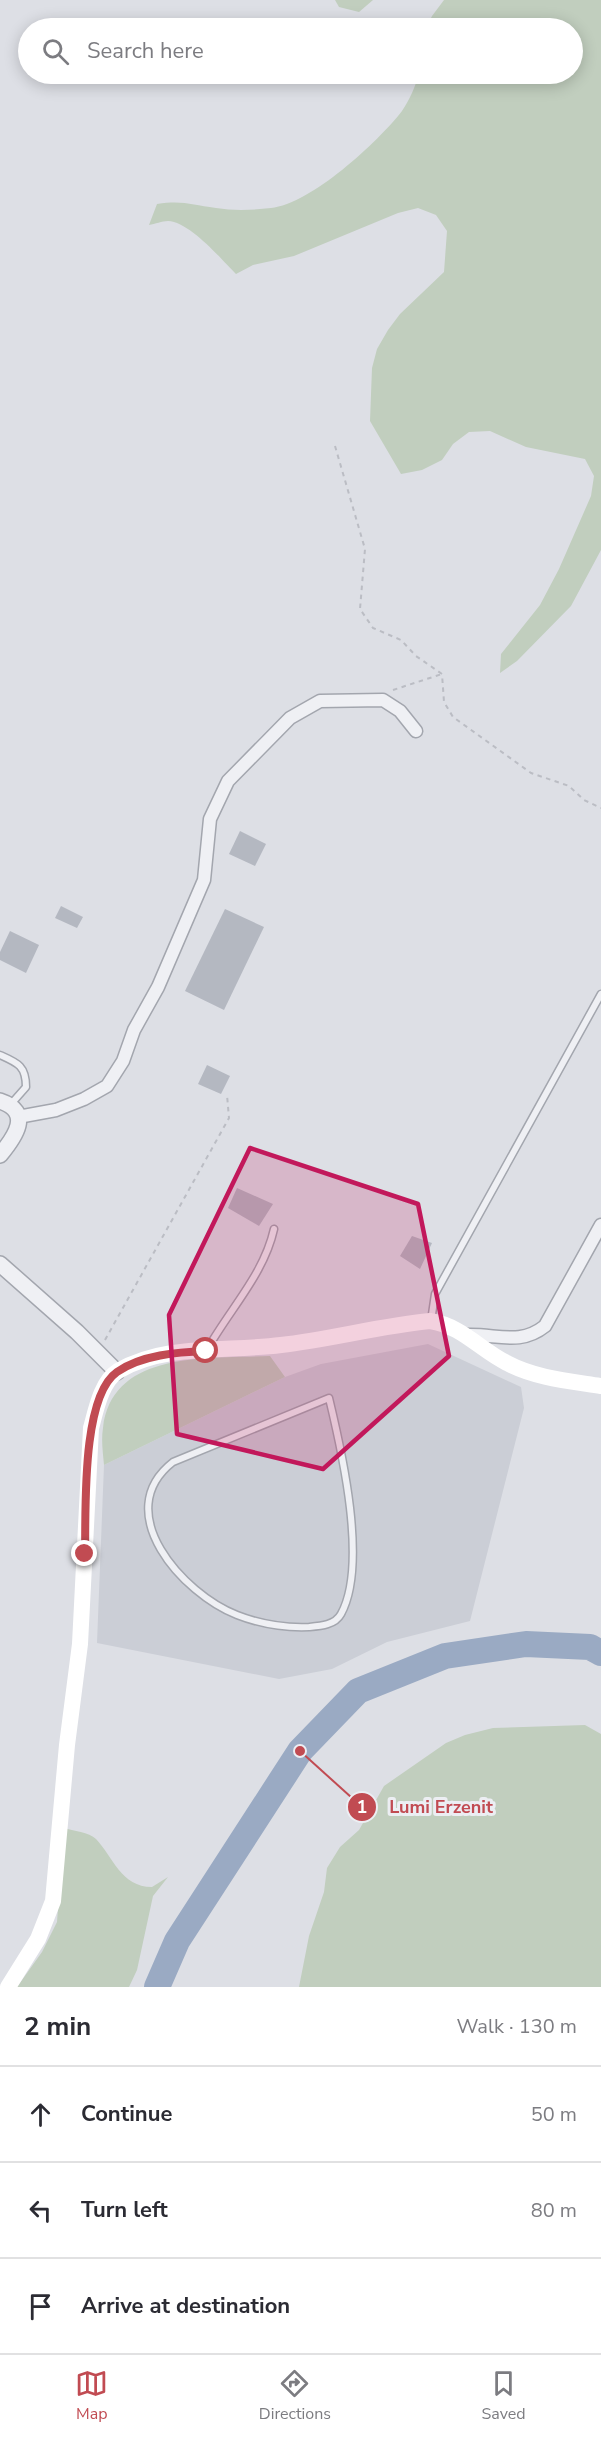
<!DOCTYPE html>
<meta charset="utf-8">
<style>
body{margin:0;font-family:"Nunito Sans",sans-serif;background:#f7f7f7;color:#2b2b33}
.stop{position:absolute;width:18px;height:18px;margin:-14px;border:4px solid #c14b52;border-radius:50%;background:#fff}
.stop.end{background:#c14b52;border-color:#fff;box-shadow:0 2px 6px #0008}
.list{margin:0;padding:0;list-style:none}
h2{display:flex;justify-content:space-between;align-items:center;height:78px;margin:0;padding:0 24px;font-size:26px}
h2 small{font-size:20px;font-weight:400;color:#7c7c81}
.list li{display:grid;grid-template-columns:39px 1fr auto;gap:18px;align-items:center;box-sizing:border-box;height:96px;padding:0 24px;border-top:2px solid #e1e1e2}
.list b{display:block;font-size:22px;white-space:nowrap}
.list em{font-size:20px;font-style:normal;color:#7c7c81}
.icon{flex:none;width:33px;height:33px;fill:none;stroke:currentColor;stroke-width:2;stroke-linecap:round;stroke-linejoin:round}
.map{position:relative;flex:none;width:601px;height:1987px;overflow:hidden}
.search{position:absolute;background:#fff;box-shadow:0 3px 15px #0003;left:18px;right:18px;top:18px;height:66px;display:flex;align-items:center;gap:15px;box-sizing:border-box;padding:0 21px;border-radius:33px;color:#7c7c81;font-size:22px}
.sheet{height:366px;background:#fff}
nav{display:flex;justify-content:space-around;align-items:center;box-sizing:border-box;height:84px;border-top:2px solid #e1e1e2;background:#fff;font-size:16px;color:#7c7c81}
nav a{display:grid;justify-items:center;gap:3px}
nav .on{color:#c14b52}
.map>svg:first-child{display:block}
.built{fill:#cbced6}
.green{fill:#c1cebe}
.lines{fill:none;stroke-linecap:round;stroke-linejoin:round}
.river{stroke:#9aaac3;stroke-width:26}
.building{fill:#b4b8c1}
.service-casing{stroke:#a3a6ae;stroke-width:9}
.minor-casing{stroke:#a3a6ae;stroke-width:15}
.tertiary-casing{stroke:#a3a6ae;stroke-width:18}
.path{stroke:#bbbdc4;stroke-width:2;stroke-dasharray:4.5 4.5;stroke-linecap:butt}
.service{stroke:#eff0f4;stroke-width:6}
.minor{stroke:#eff0f4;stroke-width:12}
.tertiary{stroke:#eff0f4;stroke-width:15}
.secondary{stroke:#fff;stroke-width:16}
.route{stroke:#c14b52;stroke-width:8}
.marked{fill:#c2185b;fill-opacity:0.2;stroke:#c2185b;stroke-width:4.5;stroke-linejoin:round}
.leader{fill:none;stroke:#c14b52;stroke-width:2}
.callout-dot{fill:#c14b52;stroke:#eceef3;stroke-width:2}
.mark-label{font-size:18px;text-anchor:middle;font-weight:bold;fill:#fff}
.callout-label{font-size:18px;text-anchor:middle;font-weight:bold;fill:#c14b52;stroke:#eceef3;stroke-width:6;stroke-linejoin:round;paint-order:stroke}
</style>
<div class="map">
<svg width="601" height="1987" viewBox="0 0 601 1987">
<rect width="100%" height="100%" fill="#dddfe5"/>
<polygon class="built" points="428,1344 521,1387 524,1408 470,1621 387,1642 332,1669 279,1679 97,1643 104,1465 285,1377 321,1364"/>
<g class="green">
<polygon points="335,0 373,0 359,12 339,7"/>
<path d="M444 0H601V550L571 606 517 661 500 673 501 654 540 605 559 569 591 496 594 476 585 459 526 447 490 431 469 432 453 444 442 460 422 470 401 474 370 421 372 368 377 349 388 330 400 314 444 272 447 231 436 215 418 208 398 213 294 256 253 265 236 274C221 259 190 222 168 221 162 221 155 224 149 225L157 204C183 200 192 205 216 208 234 211 254 210 271 208 311 204 378 142 402 111 410 99 415 87 419 74H572V28H426L432 16Z"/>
<path d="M270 1356 285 1377 104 1465C103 1453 101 1440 103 1428 112 1349 211 1359 270 1356Z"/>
<polygon points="585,1725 601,1734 601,1987 299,1987 309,1936 324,1892 327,1868 340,1847 359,1830 384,1786 446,1743 465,1735 493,1728"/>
<path d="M64 1828C73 1831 89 1832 96 1839 113 1857 121 1887 152 1887L168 1877 153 1896 137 1970 129 1987H17L42 1952 57 1922Z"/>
</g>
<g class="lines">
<polyline class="river" points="157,1987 177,1941 300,1751 358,1691 445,1656 526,1644 590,1647 601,1653"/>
</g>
<g class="building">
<polygon points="240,831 266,844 255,866 229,854"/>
<polygon points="61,906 83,917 77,928 55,918"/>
<polygon points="225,909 264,927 224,1010 185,991"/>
<polygon points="10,931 39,945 26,973 0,960 0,952"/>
<polygon points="207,1065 230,1076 221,1094 198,1084"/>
<polygon points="237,1188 273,1204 259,1226 228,1208"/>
<polygon points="412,1236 432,1243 420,1269 400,1256"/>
</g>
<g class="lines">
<defs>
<g id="service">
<path d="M0 1055C18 1063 26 1066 26 1087L11 1104"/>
<polyline points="431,1321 435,1294 601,994"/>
<path d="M208 1348C230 1309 264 1274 274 1229"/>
<path d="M329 1398C342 1452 368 1565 341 1614 335 1625 321 1626 309 1627 284 1628 260 1624 237 1615 183 1594 109 1512 173 1462Z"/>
</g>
<g id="minor">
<polyline points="18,1117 56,1110 84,1099 107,1086 123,1061 134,1030 158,987 204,880 210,819 228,781 290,718 320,701 383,700 400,711 416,731"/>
<path d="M468 1335C497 1334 520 1346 545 1326L601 1225"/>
</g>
<g id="tertiary">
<path d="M0 1101C33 1112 15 1137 0 1155"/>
<polyline points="0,1264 77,1332 117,1372"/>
</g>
</defs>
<use href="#service" class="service-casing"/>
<use href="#minor" class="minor-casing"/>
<use href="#tertiary" class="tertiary-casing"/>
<g class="path">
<polyline points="335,446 365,549 360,609 373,628 401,640 416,656 442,674 444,702 453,717 531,773 569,786 584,800 601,808"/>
<polyline points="393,690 442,674"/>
<polyline points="105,1340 229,1118 227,1095"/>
</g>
<use href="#service" class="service"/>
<use href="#minor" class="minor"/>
<use href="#tertiary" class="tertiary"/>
<path class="secondary" d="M8 1987 38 1939 53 1901 67 1745 80 1644 91 1428C96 1410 101 1382 118 1371 166 1343 228 1352 281 1345 331 1339 380 1326 430 1321 462 1326 479 1349 507 1363 535 1378 569 1381 601 1386"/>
</g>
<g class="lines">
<path class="route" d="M85 1554C86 1513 81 1397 117 1372 141 1355 178 1352 206 1351"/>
</g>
<path class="marked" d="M250 1148 418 1204 449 1356 323 1469 177 1434 169 1315Z"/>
<path class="leader" d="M300 1751L362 1807"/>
<g class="callout-dot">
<circle cx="300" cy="1751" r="6"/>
<circle cx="362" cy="1807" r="15"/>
</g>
<g class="mark-label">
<text x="362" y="1813">1</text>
</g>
<g class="callout-label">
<text x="441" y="1813">Lumi Erzenit</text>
</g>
</svg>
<div class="stop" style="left:206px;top:1351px"></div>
<div class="stop end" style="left:85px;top:1554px"></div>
<div class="search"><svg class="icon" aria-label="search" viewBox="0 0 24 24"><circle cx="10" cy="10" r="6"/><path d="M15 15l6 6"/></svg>Search here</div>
</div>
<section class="sheet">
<h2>2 min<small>Walk · 130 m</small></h2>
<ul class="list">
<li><svg class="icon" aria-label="ahead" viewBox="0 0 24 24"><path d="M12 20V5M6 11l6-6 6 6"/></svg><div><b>Continue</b></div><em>50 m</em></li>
<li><svg class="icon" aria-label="left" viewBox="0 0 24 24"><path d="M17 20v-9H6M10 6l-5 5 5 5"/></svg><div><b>Turn left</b></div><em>80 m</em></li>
<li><svg class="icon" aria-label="arrive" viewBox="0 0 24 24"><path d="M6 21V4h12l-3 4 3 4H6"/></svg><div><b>Arrive at destination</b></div></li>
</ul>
</section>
<nav>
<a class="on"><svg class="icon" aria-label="map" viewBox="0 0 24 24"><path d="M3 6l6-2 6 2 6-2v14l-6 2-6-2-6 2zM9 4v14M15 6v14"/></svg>Map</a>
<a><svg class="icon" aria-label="directions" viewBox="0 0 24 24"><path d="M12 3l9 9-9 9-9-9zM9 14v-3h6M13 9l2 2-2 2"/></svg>Directions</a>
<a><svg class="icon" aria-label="saved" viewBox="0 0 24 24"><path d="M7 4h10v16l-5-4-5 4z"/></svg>Saved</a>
</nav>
